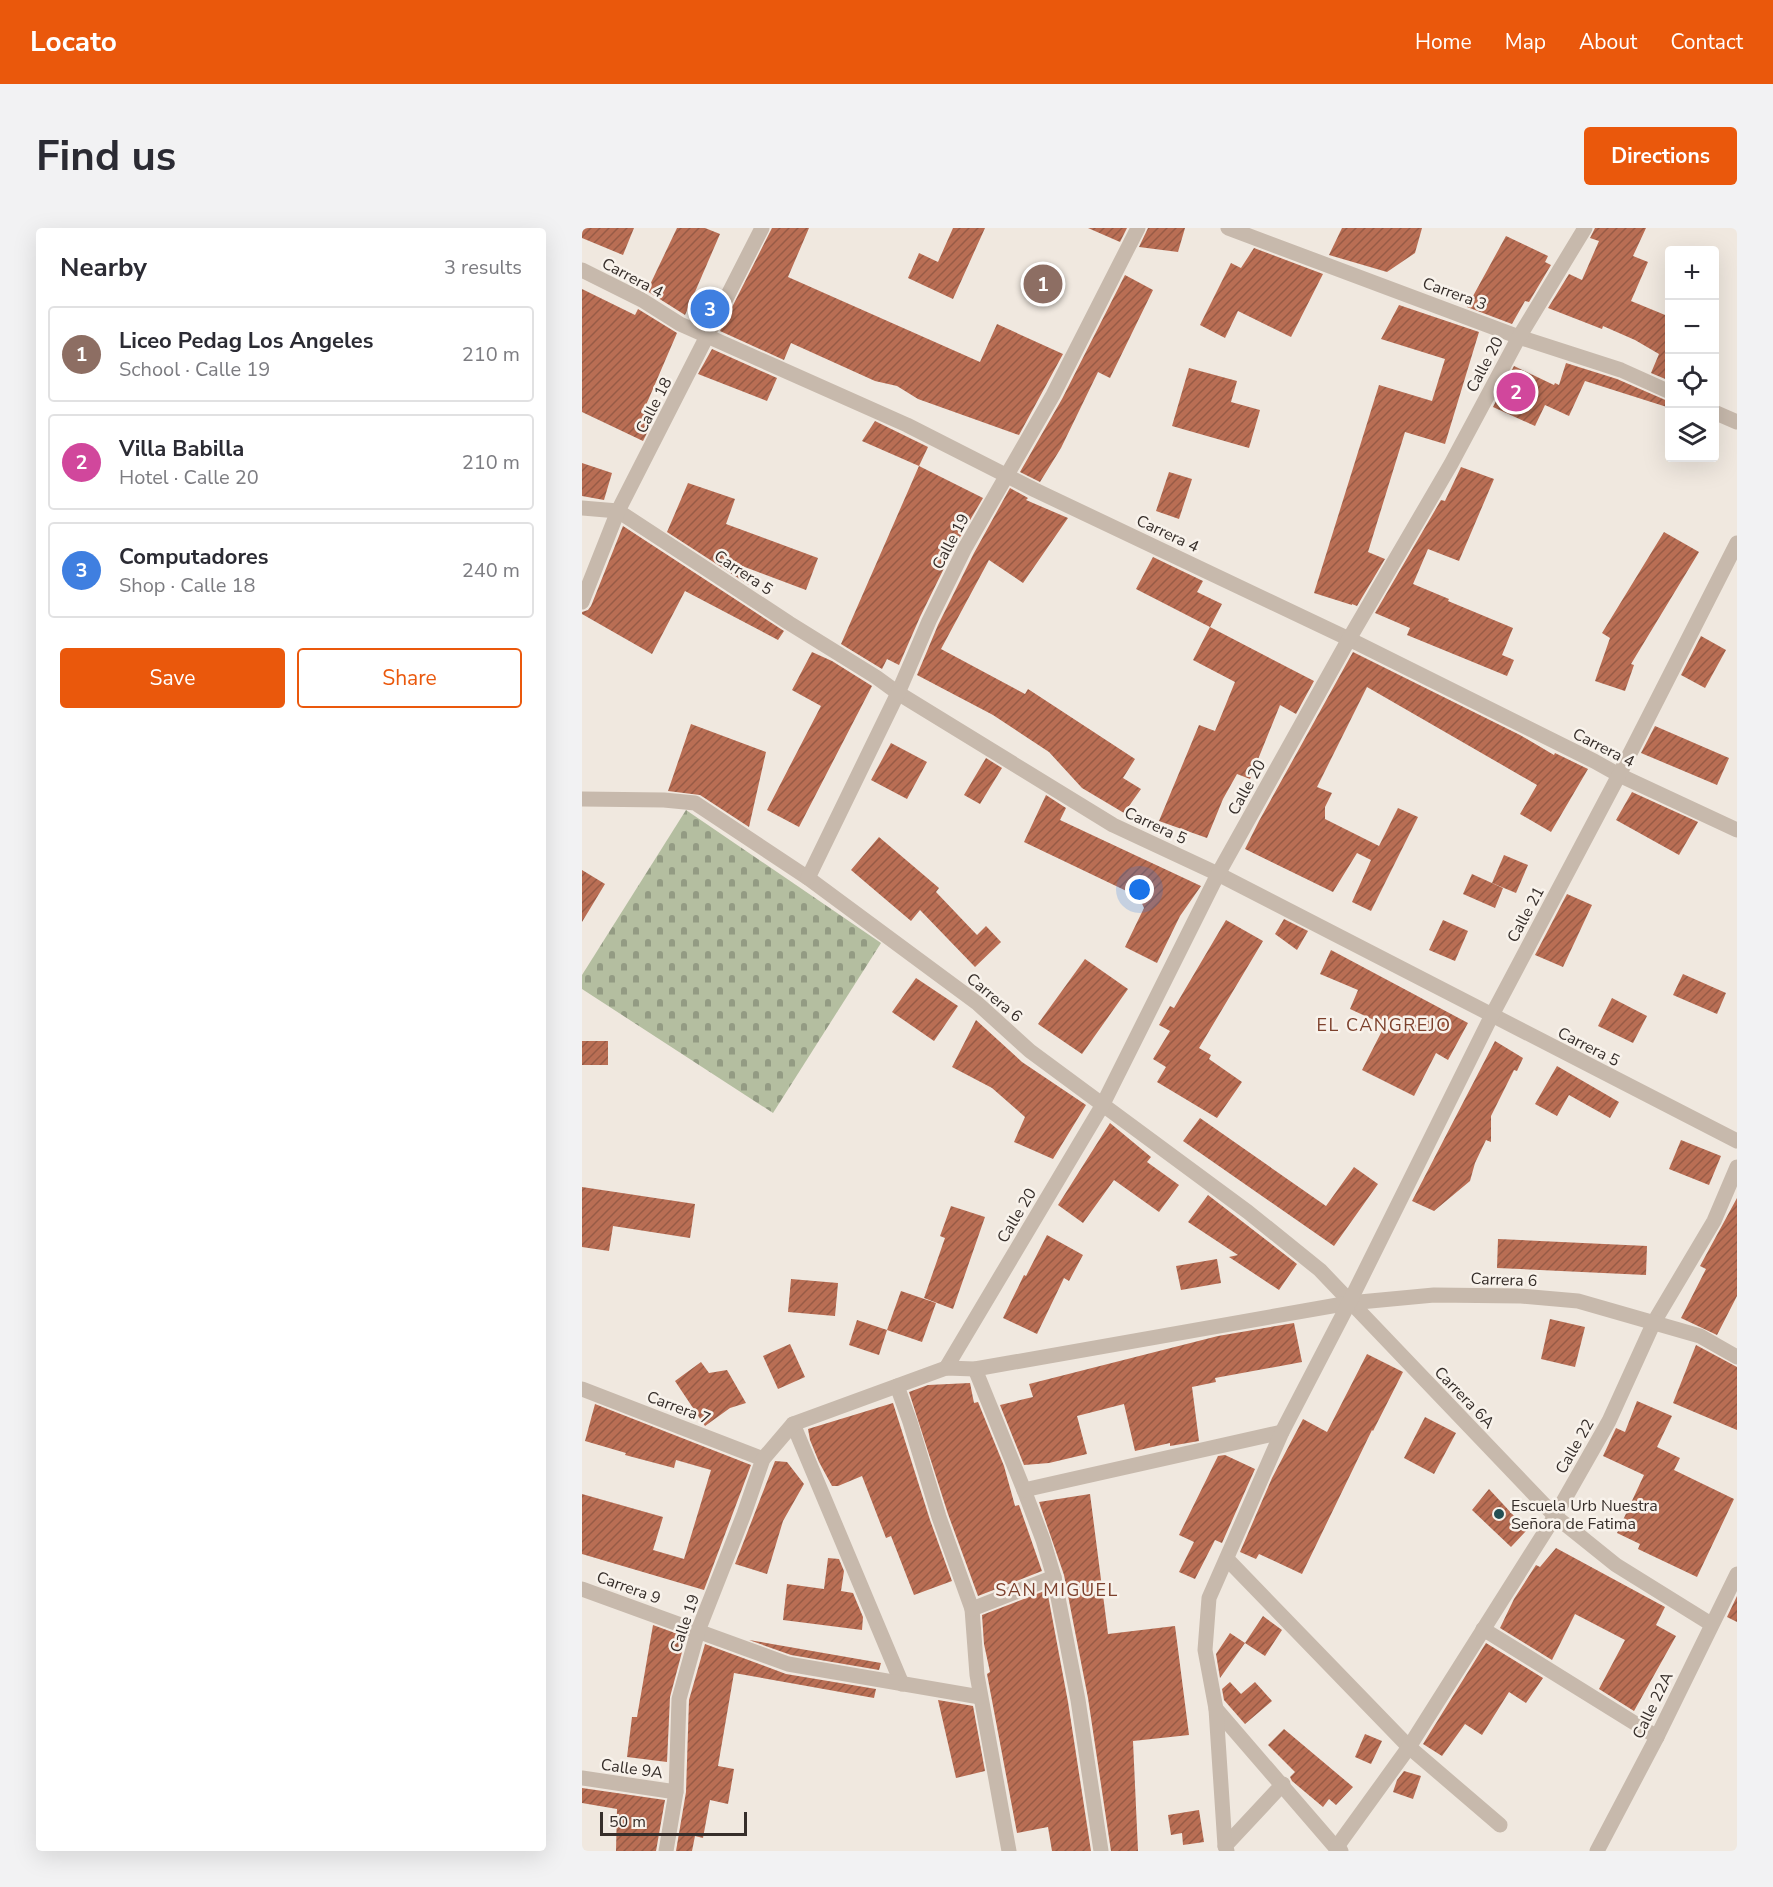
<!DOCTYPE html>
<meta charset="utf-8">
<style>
body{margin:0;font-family:"Nunito Sans",sans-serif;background:#f2f2f3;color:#2b2b33}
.controls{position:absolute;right:18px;top:18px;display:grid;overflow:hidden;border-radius:6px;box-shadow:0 6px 24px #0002}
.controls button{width:54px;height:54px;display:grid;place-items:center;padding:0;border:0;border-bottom:2px solid #e1e1e2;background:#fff;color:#2b2b33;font:30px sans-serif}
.scale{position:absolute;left:18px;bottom:15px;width:147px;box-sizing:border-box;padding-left:6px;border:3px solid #362e2a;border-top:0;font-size:16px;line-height:21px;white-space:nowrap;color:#362e2a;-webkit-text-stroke:4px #f8f2eb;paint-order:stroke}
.you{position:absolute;left:558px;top:662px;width:21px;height:21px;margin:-15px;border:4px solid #fff;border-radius:50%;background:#1a73e8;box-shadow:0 0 0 9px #1a73e833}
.badge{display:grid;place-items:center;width:39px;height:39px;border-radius:50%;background:#ea580c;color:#fff;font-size:20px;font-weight:700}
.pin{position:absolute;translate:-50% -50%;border:3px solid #fff;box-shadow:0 2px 6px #0006}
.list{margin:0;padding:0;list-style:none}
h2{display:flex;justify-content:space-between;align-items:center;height:78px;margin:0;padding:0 24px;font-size:26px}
h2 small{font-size:20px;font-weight:400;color:#7c7c81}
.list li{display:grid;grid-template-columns:39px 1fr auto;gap:18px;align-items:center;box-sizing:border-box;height:96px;margin:0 12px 12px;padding:0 12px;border:2px solid #e1e1e2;border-radius:6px}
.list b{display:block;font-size:22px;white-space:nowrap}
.list p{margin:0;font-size:20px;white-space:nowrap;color:#7c7c81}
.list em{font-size:20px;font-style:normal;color:#7c7c81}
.actions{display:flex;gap:12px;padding:18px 24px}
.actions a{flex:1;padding:14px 0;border:2px solid #ea580c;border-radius:6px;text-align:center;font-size:21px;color:#ea580c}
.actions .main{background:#ea580c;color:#fff}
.icon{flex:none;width:33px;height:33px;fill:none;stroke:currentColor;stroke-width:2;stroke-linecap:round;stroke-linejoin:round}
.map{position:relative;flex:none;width:1155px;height:1623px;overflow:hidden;border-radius:6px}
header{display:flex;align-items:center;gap:36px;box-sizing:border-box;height:84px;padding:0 30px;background:#ea580c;color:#fff}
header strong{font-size:28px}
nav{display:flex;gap:33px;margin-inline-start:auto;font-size:21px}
.intro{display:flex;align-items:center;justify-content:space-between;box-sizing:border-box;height:144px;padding:0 36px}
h1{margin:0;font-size:42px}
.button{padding:15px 27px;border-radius:6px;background:#ea580c;color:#fff;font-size:21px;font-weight:700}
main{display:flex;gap:36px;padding:0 36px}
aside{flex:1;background:#fff;border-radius:6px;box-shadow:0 6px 24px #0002}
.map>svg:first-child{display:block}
.cemetery{fill:url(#cemetery-stones)}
.building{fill:url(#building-hatch)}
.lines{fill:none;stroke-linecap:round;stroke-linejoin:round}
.minor{stroke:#c7b9ac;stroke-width:15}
.poi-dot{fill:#244f53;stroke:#f8f2eb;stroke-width:2}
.labels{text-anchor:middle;stroke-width:5;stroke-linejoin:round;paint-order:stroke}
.street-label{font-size:16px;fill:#362e2a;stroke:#f8f2eb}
.poi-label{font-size:16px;fill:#362e2a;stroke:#f8f2eb;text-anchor:start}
.neighbourhood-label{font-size:18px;letter-spacing:1.5px;fill:#7c402c;stroke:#f8f2eb}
</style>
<header>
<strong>Locato</strong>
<nav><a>Home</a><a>Map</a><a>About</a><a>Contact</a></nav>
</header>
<div class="intro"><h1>Find us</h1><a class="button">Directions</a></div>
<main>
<aside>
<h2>Nearby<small>3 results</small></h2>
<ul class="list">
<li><span class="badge" style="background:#8d6e63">1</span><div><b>Liceo Pedag Los Angeles</b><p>School · Calle 19</p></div><em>210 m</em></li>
<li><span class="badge" style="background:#d1479c">2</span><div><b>Villa Babilla</b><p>Hotel · Calle 20</p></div><em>210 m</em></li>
<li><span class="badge" style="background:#3f7fe0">3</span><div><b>Computadores</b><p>Shop · Calle 18</p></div><em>240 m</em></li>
</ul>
<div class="actions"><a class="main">Save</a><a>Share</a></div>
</aside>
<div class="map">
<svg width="1155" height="1623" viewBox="0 0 1155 1623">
<defs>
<pattern id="cemetery-stones" width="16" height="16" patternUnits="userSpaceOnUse" patternTransform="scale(1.5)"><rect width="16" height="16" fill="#b4bea0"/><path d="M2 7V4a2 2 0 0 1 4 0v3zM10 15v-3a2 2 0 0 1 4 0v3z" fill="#939b83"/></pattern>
<pattern id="building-hatch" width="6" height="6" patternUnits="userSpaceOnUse" patternTransform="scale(1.5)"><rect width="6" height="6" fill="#b96e54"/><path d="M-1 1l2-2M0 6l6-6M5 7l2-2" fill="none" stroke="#975b46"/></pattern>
</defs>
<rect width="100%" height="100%" fill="#f0e8df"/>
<polygon class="cemetery" points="104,582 299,715 191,885 0,761 0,747"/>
<g class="building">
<polygon points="0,0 52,0 41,27 0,10"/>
<polygon points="95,0 123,0 138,6 103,87 65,63"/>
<polygon points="190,0 227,0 206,49 398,134 415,96 481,126 437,207 336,171 315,158 293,153 209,115 202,132 138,103"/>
<polygon points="371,0 403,0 371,71 326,50 337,25 356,34"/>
<polygon points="506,0 545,0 538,14"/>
<polygon points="566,0 603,0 596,24 557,19"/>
<polygon points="760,0 840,0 833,25 805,44 747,27"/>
<polygon points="1013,0 1064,0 1051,28 1066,34 1049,73 1088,89 1088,153 1069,145 1077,126 1053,112 1021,98 1020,101 966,80 987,46 1000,52 1017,13 1008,10"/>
<polygon points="924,8 966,28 963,34 969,37 947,74 943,73 930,96 885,79"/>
<polygon points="672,20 741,46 709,109 656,83 643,110 618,97 649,35 659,40"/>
<polygon points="543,47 571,62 528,150 516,144 479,220 458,254 438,244 480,171"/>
<polygon points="0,61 53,87 56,81 95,105 61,184 73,189 61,213 0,184"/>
<polygon points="817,77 897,104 863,216 823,204 786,324 803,331 775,378 770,376 770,377 732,365 797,157 850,173 863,131 799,111"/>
<polygon points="130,121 195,150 185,173 116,146"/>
<polygon points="984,135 1035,151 1088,174 1088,180 1003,153 987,188 963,177 953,198 911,179 932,138 972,157 973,155 977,157"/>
<polygon points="607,140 655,153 649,174 678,182 667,220 590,198"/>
<polygon points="293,193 346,219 337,238 280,213"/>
<polygon points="0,235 30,245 22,272 0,268"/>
<polygon points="337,238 401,270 374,316 338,389 317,437 305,431 300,441 259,416"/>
<polygon points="879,239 912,251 877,333 846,321 831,356 867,371 866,373 931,400 920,427 932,432 925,448 825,407 828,400 793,385 859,272 863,273"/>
<polygon points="587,244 610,251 597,291 574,283"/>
<polygon points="106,255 153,271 144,296 236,330 224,362 139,330 167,357 85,304"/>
<polygon points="428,260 446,270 444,272 486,290 441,355 407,332 359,421 443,466 446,461 553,531 541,550 559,561 542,585 500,560 467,524 411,487 335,447 356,397 392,325"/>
<polygon points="41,298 202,403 196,412 103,363 70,426 0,386 0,384 6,382 9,378"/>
<polygon points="1082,304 1117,324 1049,436 1052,437 1043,463 1013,453 1028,410 1020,405"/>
<polygon points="571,329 621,353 615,364 640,376 628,399 732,453 714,486 698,477 668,551 655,546 641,571 625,610 577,593 617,497 633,503 653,454 611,432 628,399 554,361"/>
<polygon points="1119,408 1144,422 1123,460 1099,447"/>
<polygon points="230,424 250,433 290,458 217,599 185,582 239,478 210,462"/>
<polygon points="771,424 938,507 972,527 973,525 1006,541 969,604 938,586 955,557 785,459 735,559 750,565 743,579 743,591 797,618 816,580 836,589 789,683 770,674 789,632 775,625 751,664 663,621 677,593"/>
<polygon points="109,496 184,524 167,599 118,567 86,563"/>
<polygon points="1073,498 1147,530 1135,557 1059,525"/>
<polygon points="309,515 345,534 325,571 289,552"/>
<polygon points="404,530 420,540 398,576 382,567"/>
<polygon points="1050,564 1116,594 1097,627 1034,592"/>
<polygon points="464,567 484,580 478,592 619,658 598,688 575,735 543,719 562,680 557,669 442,614"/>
<polygon points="297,609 357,660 354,664 395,707 404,698 419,714 393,739 338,682 329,693 269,642"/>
<polygon points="922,627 946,637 934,665 910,655"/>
<polygon points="0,642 23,656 0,694"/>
<polygon points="890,646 921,660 913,680 881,666"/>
<polygon points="985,666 1010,677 981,739 953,727"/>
<polygon points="702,691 726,703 715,722 693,706"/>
<polygon points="644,692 681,713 617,820 629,827 627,831 660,854 635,890 575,854 584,839 571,831 588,803 577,797 588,778 592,780"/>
<polygon points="861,692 886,703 873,733 847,722"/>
<polygon points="749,722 886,795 866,832 854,825 832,868 780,842 803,797 768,781 776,762 738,746"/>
<polygon points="503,731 546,761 500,826 456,796"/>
<polygon points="1101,746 1144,765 1135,786 1091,767"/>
<polygon points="334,750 376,778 352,813 310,784"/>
<polygon points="1030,770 1065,788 1051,815 1016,798"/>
<polygon points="394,792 440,834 504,877 471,931 432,914 443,889 410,860 370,839"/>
<rect x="0" y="813" width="26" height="24"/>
<polygon points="913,813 941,830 935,843 932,842 909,888 909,914 904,912 893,935 888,953 852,983 830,973"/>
<polygon points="975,838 1037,874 1028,890 987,867 975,888 953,876"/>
<polygon points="618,890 744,978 772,939 796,956 752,1018 601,913"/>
<polygon points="528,895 569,929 565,934 597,957 577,984 532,952 501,995 476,977"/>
<polygon points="1099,912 1139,928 1127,957 1087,941"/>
<polygon points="0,959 113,976 108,1010 31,998 27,1023 0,1019"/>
<polygon points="626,967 715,1036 697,1062 647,1029 656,1027 606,994"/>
<polygon points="1155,970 1155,1068 1135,1107 1099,1090 1124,1041 1118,1038"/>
<polygon points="369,978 403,989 371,1081 342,1070 363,1010 358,1008"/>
<polygon points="465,1007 501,1027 487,1053 482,1050 455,1106 421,1090 442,1047 444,1048"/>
<polygon points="916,1011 1065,1018 1064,1047 915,1040"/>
<polygon points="635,1031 639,1055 599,1062 594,1038"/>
<polygon points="209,1051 256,1055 253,1088 206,1084"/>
<polygon points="319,1063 354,1075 340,1114 305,1102"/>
<polygon points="968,1091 1003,1099 993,1139 959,1131"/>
<polygon points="275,1092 305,1102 297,1127 267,1117"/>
<polygon points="712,1095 720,1134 633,1150 634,1154 610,1159 617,1213 588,1218 588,1215 553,1223 542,1176 495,1188 505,1226 467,1235 442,1237 418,1177 451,1169 447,1156 636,1108"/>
<polygon points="208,1116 223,1149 196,1161 181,1128"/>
<polygon points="1114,1117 1155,1139 1155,1202 1091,1175"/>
<polygon points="785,1126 821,1144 791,1203 790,1202 720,1346 677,1326 674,1331 658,1324 690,1250 721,1191 745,1204"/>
<polygon points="119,1134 127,1145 145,1142 164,1175 148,1180 123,1198 93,1153"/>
<polygon points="388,1155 392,1175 396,1174 422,1238 433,1278 437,1277 460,1343 396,1368 366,1286 327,1164 346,1157"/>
<polygon points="1055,1173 1090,1188 1075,1219 1098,1230 1092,1242 1152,1271 1115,1349 1056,1321 1058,1316 1035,1305 1062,1247 1021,1228 1034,1200 1043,1204"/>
<polygon points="311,1175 348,1292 370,1353 332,1367 309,1308 304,1310 280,1248 256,1258 250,1258 237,1234 228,1212 226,1201"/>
<polygon points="13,1176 169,1237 122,1362 0,1326 0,1266 81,1289 71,1322 102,1331 129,1242 94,1232 92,1240 43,1227 44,1225 3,1213"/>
<polygon points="843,1189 874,1205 852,1246 822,1230"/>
<polygon points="643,1227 673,1241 640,1315 633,1312 613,1351 597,1344 612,1314 597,1307 636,1228"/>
<polygon points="193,1233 205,1234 222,1256 201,1293 185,1346 153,1336"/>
<polygon points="907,1261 945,1302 929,1319 890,1282"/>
<polygon points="508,1266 526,1406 593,1398 607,1507 551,1513 556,1623 529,1623 506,1470 482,1347 457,1274"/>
<polygon points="974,1320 1083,1379 1074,1397 1094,1408 1052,1483 1017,1461 1043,1412 993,1386 970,1432 918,1400 932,1371 954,1337 958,1339"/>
<polygon points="246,1330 257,1331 262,1343 259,1363 271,1365 281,1389 280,1402 201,1392 205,1356 242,1361"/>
<polygon points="465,1362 486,1474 509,1623 470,1623 466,1599 435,1605 405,1446 408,1444 402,1416 400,1387"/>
<polygon points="1155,1368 1155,1394 1145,1389"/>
<polygon points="681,1388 700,1402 683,1428 663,1415 638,1450 634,1426 648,1405 663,1415"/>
<polygon points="71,1397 104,1409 88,1469 85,1534 45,1529 50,1489 55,1489"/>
<polygon points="167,1412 299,1435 297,1442 209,1427"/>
<polygon points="904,1415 961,1450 944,1475 927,1464 900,1507 883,1496 860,1528 841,1516"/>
<polygon points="123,1416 204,1446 294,1461 292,1470 152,1445 136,1538 152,1541 146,1576 128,1572 121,1610 113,1608 110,1623 94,1623 104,1564 107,1472"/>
<polygon points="648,1454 659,1466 673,1454 690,1473 663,1496 642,1472 640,1461"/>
<polygon points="356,1472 391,1478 403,1543 374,1550"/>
<polygon points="702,1501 771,1559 754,1577 747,1571 741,1579 710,1553 708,1549 713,1544 686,1517"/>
<polygon points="783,1506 800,1513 789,1536 773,1529"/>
<polygon points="822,1543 839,1548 831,1571 811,1564 815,1552"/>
<polygon points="0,1560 83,1572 74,1623 34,1623 35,1581 0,1575"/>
<polygon points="617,1582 622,1614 601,1617 600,1605 589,1607 586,1587"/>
</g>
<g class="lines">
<g class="minor">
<polyline points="646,0 937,109 1039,142 1088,164"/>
<polyline points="0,42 60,72 98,96 325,197 453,262 767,411 1012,533 1037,547 1155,602"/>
<polyline points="1132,184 1155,194"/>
<polyline points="0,280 36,283 207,395 294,449 316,465 531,597 636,646 1155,913"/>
<polyline points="0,374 36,283 180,0"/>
<polyline points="0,571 82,572 113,575 226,650 395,775 448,823 666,984 738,1042 973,1288 1034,1337 1129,1396"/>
<polyline points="226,650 316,465 347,393 383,320 471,167 556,0"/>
<polyline points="364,1140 520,878 636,646 767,411 869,236 937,109 1003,0"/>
<polyline points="393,1141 442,1262 461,1312 472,1349 496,1472 519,1623"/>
<polyline points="315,1158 328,1194 357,1289 390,1381 395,1447 427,1623"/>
<polyline points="0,1161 181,1231"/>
<polyline points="211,1196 320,1456"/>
<polyline points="442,1262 700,1204"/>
<polyline points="645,1331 827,1519 918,1597"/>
<polyline points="0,1361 206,1436 398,1469"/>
<polyline points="390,1381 472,1349"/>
<polyline points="901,1401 1075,1509"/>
<polyline points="634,1481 754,1620 759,1623"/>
<polyline points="0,1550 94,1564"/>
<polyline points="643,1618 701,1556"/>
<polyline points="754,1620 827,1519 973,1288 1027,1193 1072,1094 1132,993 1155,939"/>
<polyline points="84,1623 94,1564 97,1471 116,1403 162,1286 181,1231 211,1196 364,1140 393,1141 767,1075 852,1067 939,1068 996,1073 1118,1108 1155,1129"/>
<polyline points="645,1623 643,1618 634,1481 623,1422 627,1370 700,1204 767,1075 910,787 1037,547 1155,315"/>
<polyline points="1015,1623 1075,1509 1155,1346"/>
</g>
</g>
<circle class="poi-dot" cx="917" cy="1286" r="6"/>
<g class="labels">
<g class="street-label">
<text transform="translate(51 49) rotate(28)" y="6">Carrera 4</text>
<text transform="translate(873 65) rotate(20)" y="6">Carrera 3</text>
<text transform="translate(902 136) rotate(-62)" y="6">Calle 20</text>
<text transform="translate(71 177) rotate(-63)" y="6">Calle 18</text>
<text transform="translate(586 305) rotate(25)" y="6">Carrera 4</text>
<text transform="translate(368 313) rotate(-62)" y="6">Calle 19</text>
<text transform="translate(162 344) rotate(34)" y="6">Carrera 5</text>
<text transform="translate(1022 519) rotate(27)" y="6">Carrera 4</text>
<text transform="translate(664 559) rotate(-61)" y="6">Calle 20</text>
<text transform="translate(574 597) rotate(25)" y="6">Carrera 5</text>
<text transform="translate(943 686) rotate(-62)" y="6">Calle 21</text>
<text transform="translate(413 769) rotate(40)" y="6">Carrera 6</text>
<text transform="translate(1007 818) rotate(27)" y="6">Carrera 5</text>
<text transform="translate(434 987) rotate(-59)" y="6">Calle 20</text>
<text transform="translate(922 1051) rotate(2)" y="6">Carrera 6</text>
<text transform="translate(883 1169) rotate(46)" y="6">Carrera 6A</text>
<text transform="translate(97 1179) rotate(21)" y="6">Carrera 7</text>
<text transform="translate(992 1218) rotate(-60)" y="6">Calle 22</text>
<text transform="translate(47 1359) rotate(20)" y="6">Carrera 9</text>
<text transform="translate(102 1395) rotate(-71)" y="6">Calle 19</text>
<text transform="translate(1070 1477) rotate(-64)" y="6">Calle 22A</text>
<text transform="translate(50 1540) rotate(8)" y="6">Calle 9A</text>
</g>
<g class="poi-label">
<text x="929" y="1283">Escuela Urb Nuestra<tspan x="929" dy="18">Señora de Fatima</tspan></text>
</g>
<g class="neighbourhood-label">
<text x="802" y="803">EL CANGREJO</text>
<text x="475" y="1368">SAN MIGUEL</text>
</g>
</g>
</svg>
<div class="controls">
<button>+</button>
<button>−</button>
<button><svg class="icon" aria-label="locate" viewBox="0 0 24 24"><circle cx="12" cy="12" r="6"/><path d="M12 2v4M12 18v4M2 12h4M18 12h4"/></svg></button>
<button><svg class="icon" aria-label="layers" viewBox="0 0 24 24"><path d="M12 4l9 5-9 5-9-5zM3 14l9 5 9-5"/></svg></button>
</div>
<div class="scale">50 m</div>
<div class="you"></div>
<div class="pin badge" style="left:461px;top:56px;background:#8d6e63">1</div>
<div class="pin badge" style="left:934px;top:164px;background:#d1479c">2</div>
<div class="pin badge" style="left:128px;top:81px;background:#3f7fe0">3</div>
</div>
</main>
